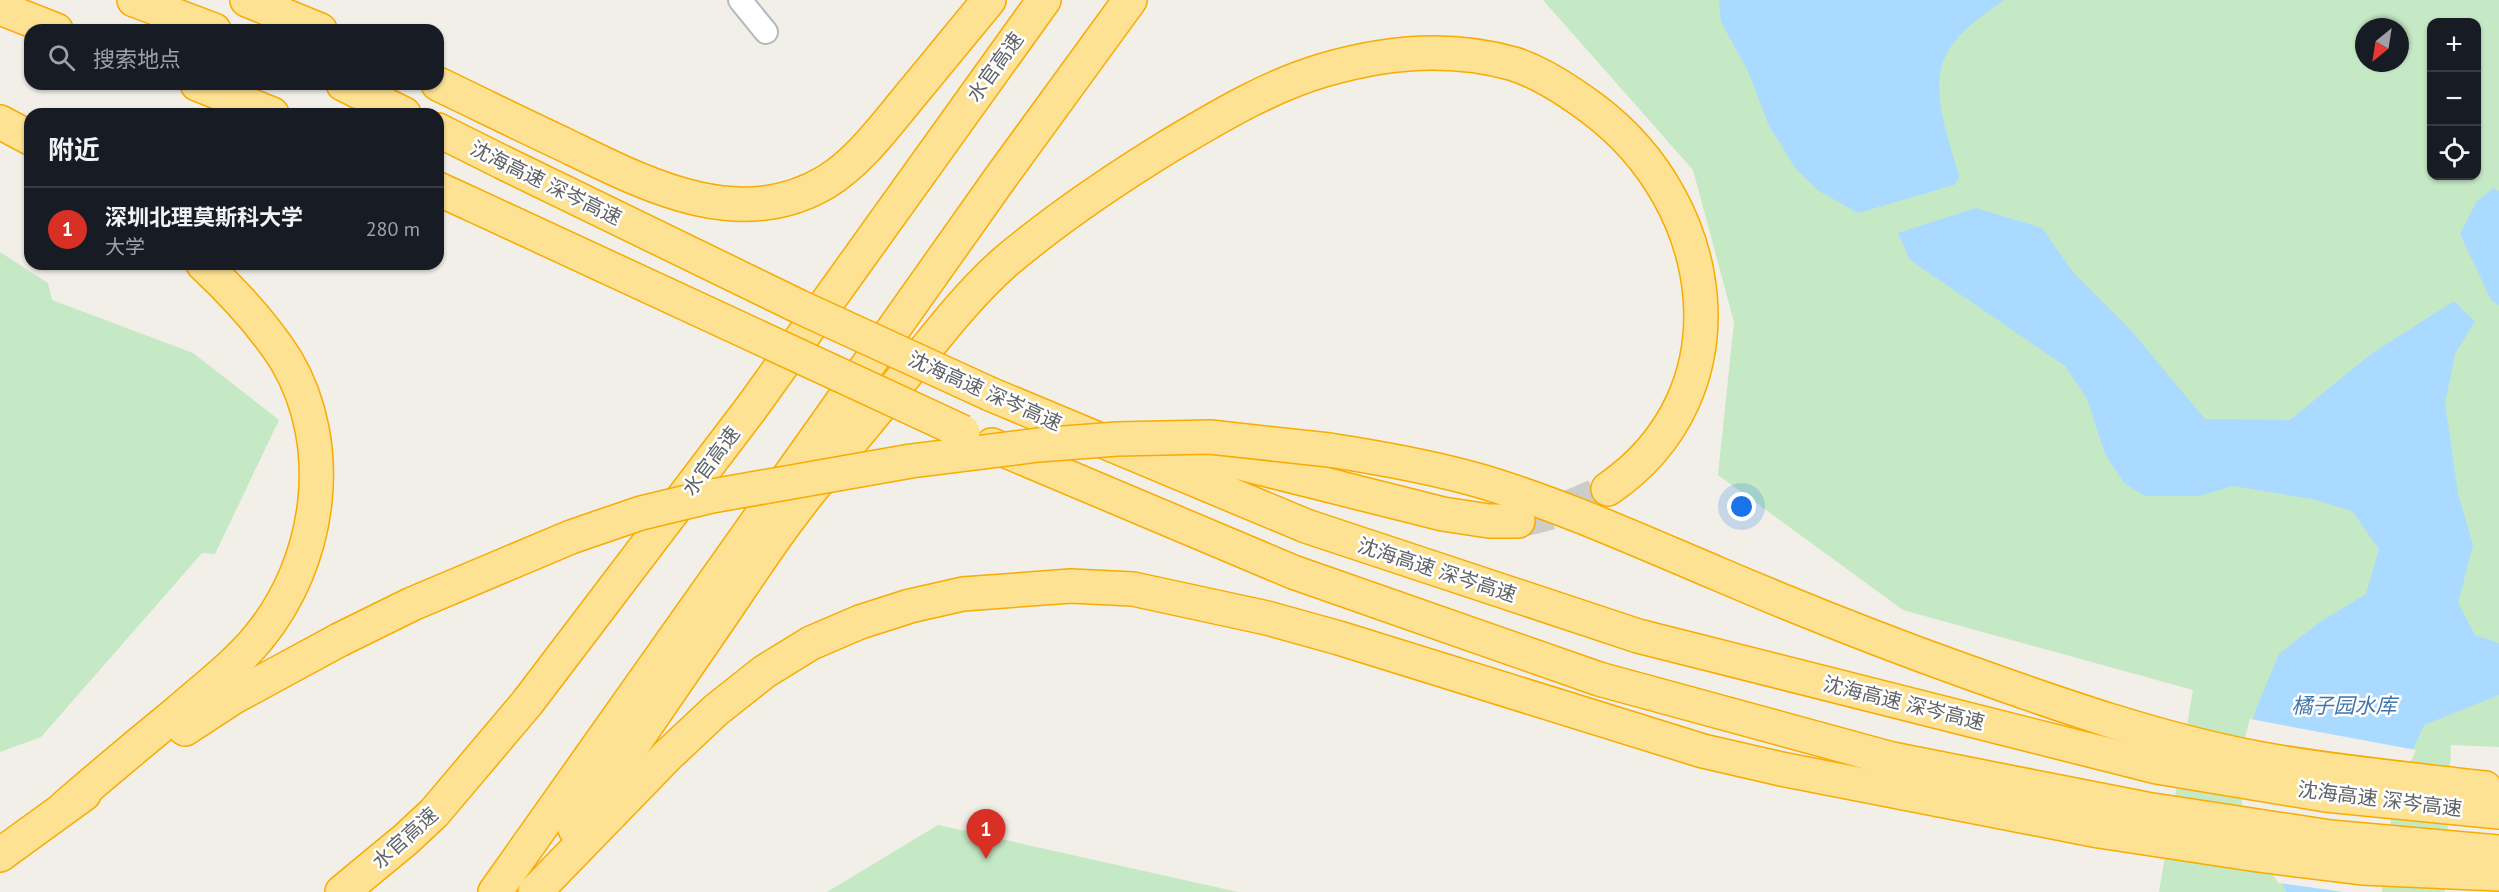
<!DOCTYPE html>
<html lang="zh">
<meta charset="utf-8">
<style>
body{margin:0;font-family:"PT Sans","Noto Sans SC",sans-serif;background:#242831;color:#f1f3f6}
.controls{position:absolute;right:18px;top:18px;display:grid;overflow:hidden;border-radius:12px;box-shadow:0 2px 4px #0004}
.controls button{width:54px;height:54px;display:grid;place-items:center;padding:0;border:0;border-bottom:2px solid #363941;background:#171b24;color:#f1f3f6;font:30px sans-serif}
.compass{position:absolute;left:2355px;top:18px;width:54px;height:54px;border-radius:50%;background:#171b24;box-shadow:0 2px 4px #0004;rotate:210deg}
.you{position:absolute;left:1742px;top:507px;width:21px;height:21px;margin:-15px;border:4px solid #fff;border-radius:50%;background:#1a73e8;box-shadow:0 0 0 9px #1a73e833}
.badge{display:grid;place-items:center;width:39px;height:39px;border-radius:50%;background:#d93025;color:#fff;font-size:20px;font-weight:700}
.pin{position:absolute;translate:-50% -50px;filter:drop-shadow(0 2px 3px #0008)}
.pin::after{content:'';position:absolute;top:32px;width:21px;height:18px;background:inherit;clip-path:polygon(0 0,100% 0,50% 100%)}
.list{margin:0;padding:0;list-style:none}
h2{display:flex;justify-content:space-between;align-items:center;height:78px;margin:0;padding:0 24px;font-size:26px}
h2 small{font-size:20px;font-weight:400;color:#9ea1a6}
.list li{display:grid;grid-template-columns:39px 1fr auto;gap:18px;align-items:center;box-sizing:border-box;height:84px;padding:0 24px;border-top:2px solid #363941}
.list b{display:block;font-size:22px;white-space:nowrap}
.list p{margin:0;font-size:20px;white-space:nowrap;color:#9ea1a6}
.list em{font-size:20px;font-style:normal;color:#9ea1a6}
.icon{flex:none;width:33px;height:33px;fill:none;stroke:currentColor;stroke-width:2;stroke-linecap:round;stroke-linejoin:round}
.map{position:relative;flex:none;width:2499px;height:892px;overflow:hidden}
.search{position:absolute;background:#171b24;box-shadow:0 2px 4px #0004;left:24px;top:24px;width:420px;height:66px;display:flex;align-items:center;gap:15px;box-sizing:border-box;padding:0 21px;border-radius:18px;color:#9ea1a6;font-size:22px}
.panel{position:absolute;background:#171b24;box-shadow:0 2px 4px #0004;left:24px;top:108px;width:420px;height:162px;border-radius:18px}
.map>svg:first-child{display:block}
.green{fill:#c5e8c5;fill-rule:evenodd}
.water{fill:#aadaff}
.pier{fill:#f1efe8}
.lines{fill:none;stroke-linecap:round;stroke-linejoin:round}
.motorway-tunnel{stroke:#ccccc8;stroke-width:33;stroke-dasharray:33 16;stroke-linecap:butt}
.minor-casing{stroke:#b5b8bc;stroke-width:26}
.motorway-casing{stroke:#f9ab00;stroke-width:36}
.minor{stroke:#fff;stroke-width:22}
.motorway{stroke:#fde293;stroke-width:33}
.motorway-bridge-casing{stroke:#f9ab00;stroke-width:36;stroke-linecap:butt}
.motorway-bridge{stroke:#fde293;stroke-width:33}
.labels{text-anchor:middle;stroke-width:5;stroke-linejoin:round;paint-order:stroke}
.street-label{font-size:20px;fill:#5f6368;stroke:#fff}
.water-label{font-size:21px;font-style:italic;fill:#4174aa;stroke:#fff}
</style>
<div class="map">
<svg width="2499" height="892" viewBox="0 0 2499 892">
<rect width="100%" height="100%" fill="#f1efe8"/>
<g class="green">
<path d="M1543 0H2499V747L2451 745 2445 892H2159L2193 690 1903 610 1718 475 1734 322 1693 170ZM2432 22H2476V176H2432ZM2364 27H2400V63H2364Z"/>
<polygon points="0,252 48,283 52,300 193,353 279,420 215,554 202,553 41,737 0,752"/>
<polygon points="938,825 1238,892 827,892"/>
</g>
<g class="water">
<path d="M1719 0H2004C1940 44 1927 66 1949 142 1952 155 1957 165 1959 178L1954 185 1858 213 1819 191 1796 169 1769 126 1748 71 1721 22Z"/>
<polygon points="2494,188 2499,191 2499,305 2491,300 2460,234 2477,201"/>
<polygon points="1976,208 2042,228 2073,272 2129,328 2205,419 2290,420 2371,354 2454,301 2475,321 2455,354 2445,403 2458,493 2473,545 2458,603 2475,635 2499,643 2499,695 2424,725 2394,791 2379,892 2287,892 2255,839 2239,770 2256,709 2279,654 2320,622 2366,594 2379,549 2352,511 2312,499 2233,486 2199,496 2145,496 2124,483 2105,454 2087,399 2065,366 1910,260 1898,233"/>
</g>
<polygon class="pier" points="2250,719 2416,750 2397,792 2383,860 2382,892 2344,892 2278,883 2253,840 2243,809 2236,770"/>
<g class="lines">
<path class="motorway-tunnel" d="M1518 521C1551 515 1579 504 1608 489"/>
<defs>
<polyline id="minor" points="740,0 766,32"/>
<g id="motorway">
<polyline points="134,0 214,30"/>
<polyline points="247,0 320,30"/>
<polyline points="0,8 56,30"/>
<polyline points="197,84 272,114"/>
<polyline points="343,84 404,114"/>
<path d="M438 84C480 104 522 125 565 145 645 184 739 234 826 182 857 163 882 130 905 102 933 68 961 34 989 0"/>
<polyline points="0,122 30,138"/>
<polyline points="438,130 502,162"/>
<polyline points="438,189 471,204"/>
<polyline points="990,394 1306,526 1638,636 2157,767 2326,795 2499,812"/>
<polyline points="1160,443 1443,514 1489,521 1518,521"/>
<polyline points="992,445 1293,572 1599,679 1892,759 2146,809 2330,837 2499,852"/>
<path d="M1329 450C1381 458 1433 467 1484 482 1563 506 1640 541 1716 573 1798 608 1881 641 1965 671 2060 705 2157 739 2256 758 2332 772 2409 779 2485 788"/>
<polyline points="185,729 234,697 339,640"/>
<path d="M66 806C103 774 140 743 178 712 205 688 235 666 258 638 321 562 337 446 286 360 263 324 234 293 203 264"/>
<path d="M575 829C623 759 672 689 720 618 744 583 767 547 793 513 822 474 855 438 885 400 924 353 960 302 1005 262 1056 219 1112 181 1169 146 1218 117 1269 86 1324 70 1385 52 1452 46 1514 64 1542 73 1569 91 1593 109 1719 203 1748 393 1608 489"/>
<polyline points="0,855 84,794"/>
<polyline points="342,892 405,840 434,813 527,703 752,407 1044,0"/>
<polyline points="495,892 1001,177 1130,0"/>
<polyline points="535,892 667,756 716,710 764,672 811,643 860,622 910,606 963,594 1071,586 1133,589 1267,618 1339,638 1703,751 1781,769 2099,831 2258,855 2362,868 2499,874"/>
</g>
</defs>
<use href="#minor" class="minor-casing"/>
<use href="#motorway" class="motorway-casing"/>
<use href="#minor" class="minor"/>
<use href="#motorway" class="motorway"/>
<defs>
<g id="motorway-bridge">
<polyline points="502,162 800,307 990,394"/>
<polyline points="471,204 963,432"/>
<polyline points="339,640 412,604 571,537 641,513 712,496 911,461 1038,445 1117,439 1210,437 1329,450"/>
</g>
</defs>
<use href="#motorway-bridge" class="motorway-bridge-casing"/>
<use href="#motorway-bridge" class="motorway-bridge"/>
</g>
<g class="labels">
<g class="street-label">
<text transform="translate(995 67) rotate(-54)" y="7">水官高速</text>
<text transform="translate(546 183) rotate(26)" y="7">沈海高速 深岑高速</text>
<text transform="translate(985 391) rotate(24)" y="7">沈海高速 深岑高速</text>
<text transform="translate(711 461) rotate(-53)" y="7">水官高速</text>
<text transform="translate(1437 570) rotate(18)" y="7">沈海高速 深岑高速</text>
<text transform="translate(1904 703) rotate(14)" y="7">沈海高速 深岑高速</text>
<text transform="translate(2380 799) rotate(7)" y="7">沈海高速 深岑高速</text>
<text transform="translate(405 838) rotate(-42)" y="7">水官高速</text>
</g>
<g class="water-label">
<text x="2344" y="713">橘子园水库</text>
</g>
</g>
</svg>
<div class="controls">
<button>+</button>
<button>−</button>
<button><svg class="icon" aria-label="locate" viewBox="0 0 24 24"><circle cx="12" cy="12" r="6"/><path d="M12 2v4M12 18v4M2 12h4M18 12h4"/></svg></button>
</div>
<svg class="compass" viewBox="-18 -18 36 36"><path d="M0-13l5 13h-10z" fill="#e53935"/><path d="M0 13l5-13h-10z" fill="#9ea1a6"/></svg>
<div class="you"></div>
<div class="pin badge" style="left:986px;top:859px">1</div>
<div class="search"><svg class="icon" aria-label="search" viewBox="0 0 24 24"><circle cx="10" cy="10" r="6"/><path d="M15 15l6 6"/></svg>搜索地点</div>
<section class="panel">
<h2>附近<small></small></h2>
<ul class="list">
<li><span class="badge">1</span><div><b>深圳北理莫斯科大学</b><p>大学</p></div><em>280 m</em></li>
</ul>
</section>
</div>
